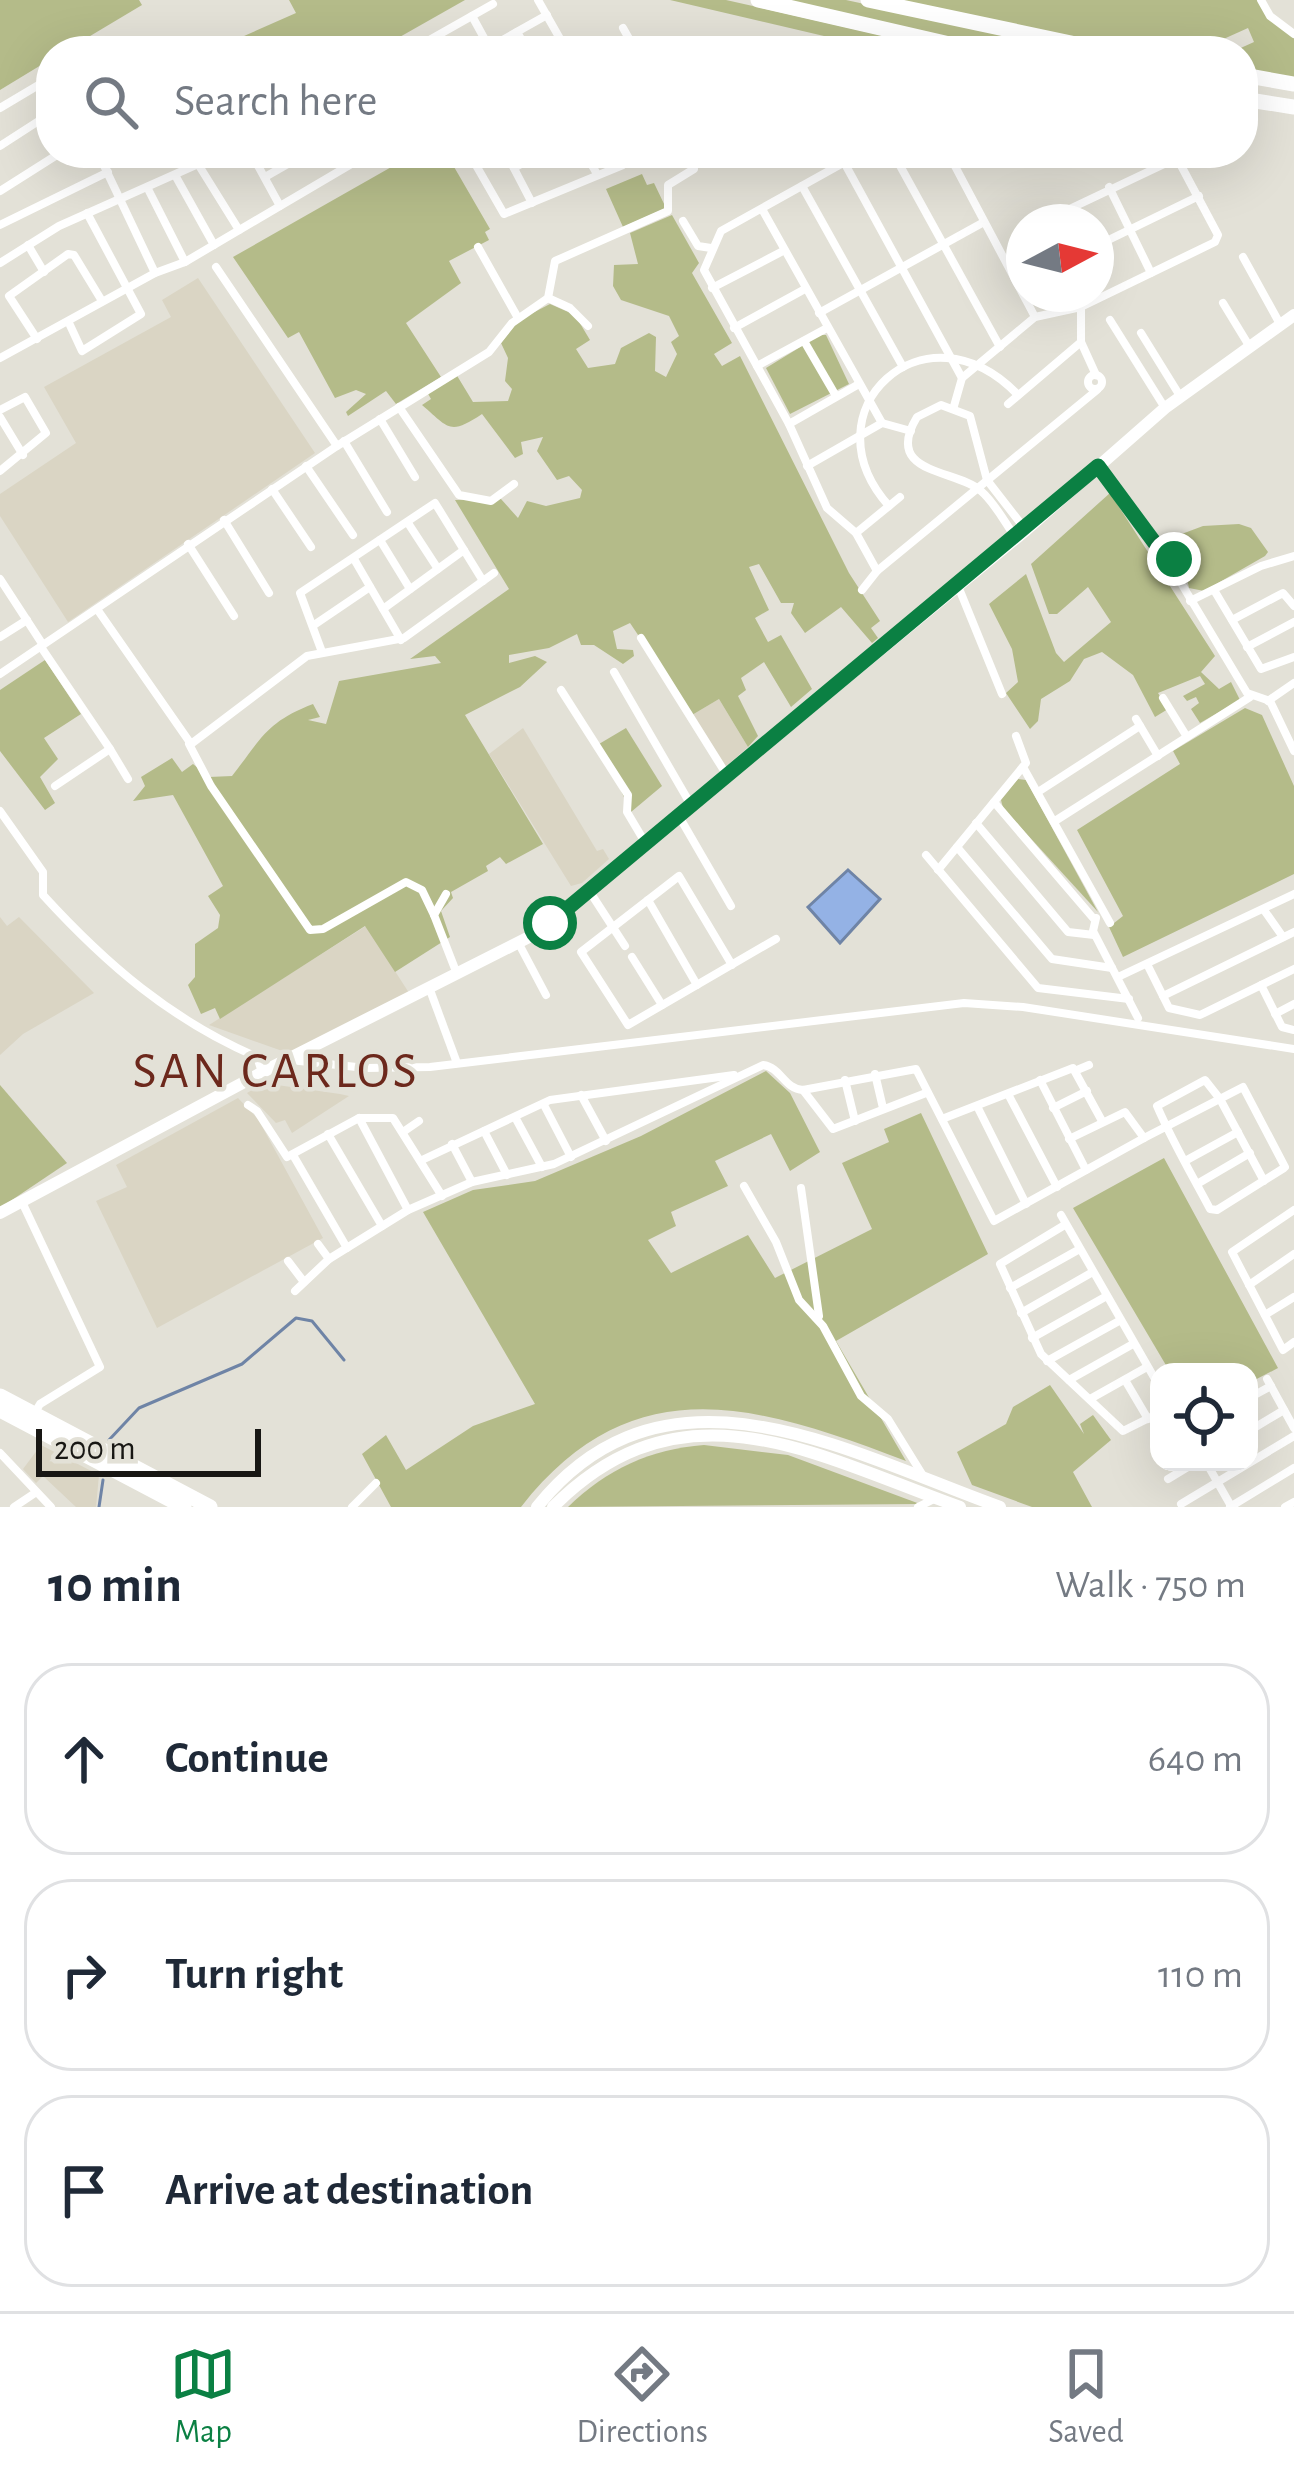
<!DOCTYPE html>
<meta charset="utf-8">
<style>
body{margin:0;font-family:"Alegreya Sans",sans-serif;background:#f2f2f3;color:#1f2937}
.controls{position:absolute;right:36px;bottom:36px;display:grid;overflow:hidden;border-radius:24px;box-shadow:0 12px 48px #0002}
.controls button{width:108px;height:108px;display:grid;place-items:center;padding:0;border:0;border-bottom:3px solid #e0e1e3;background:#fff;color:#1f2937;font:60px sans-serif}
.compass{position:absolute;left:1006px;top:204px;width:108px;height:108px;border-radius:50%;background:#fff;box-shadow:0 12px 48px #0002;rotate:83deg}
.scale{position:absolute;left:36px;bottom:30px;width:225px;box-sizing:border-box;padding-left:12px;border:6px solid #181714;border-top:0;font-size:33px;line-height:42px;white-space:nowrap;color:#181714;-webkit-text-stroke:9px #e3e1d7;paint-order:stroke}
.stop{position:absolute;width:36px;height:36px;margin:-27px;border:9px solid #0b8043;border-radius:50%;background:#fff}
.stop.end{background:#0b8043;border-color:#fff;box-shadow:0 3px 12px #0008}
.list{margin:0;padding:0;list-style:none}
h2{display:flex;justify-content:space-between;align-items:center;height:156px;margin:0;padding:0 48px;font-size:51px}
h2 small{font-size:39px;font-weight:400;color:#747a83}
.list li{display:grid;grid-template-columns:78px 1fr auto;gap:36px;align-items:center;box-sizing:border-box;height:192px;margin:0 24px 24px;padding:0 24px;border:3px solid #e0e1e3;border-radius:48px}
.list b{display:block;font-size:45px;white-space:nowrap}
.list em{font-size:39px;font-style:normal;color:#747a83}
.icon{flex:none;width:66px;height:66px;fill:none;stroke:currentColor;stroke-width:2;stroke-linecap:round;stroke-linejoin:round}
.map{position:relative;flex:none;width:1294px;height:1507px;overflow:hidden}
.search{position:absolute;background:#fff;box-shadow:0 12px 48px #0002;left:36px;right:36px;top:36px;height:132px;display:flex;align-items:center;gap:30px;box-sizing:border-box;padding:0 42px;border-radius:48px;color:#747a83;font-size:45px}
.sheet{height:804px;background:#fff}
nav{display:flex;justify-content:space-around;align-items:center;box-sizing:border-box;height:168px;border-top:3px solid #e0e1e3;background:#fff;font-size:33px;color:#747a83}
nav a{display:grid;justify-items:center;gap:6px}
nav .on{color:#0b8043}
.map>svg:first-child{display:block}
.built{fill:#dad5c4}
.green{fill:#b4bb89}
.water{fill:#94b2e5;stroke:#6f84a6;stroke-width:3}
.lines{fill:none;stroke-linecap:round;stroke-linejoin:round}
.stream{stroke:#6f84a6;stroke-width:3}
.street{stroke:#fff;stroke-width:8}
.secondary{stroke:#fff;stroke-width:12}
.highway{stroke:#fff;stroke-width:15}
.route{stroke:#0b8043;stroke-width:15}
.labels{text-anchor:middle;stroke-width:9;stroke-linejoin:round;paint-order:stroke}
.quarter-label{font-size:51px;letter-spacing:3px;fill:#6c281c;stroke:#e3e1d7}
</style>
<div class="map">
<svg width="1294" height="1507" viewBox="0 0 1294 1507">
<rect width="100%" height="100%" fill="#e3e1d7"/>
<g class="built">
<polygon points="198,278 315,453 68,622 0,516 0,494 76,443 44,387 171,317 162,300"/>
<polygon points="719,699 748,747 724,768 692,715"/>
<polygon points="523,728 597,851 603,849 609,859 582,883 571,886 489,754"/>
<polygon points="0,917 7,926 19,917 94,993 23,1034 0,1055"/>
<polygon points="366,926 411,996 288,1053 209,1025"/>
<polygon points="263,1083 340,1094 349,1096 292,1133 285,1120 276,1123 247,1093"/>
<polygon points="238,1098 258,1119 323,1238 157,1328 96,1201 127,1187 116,1165"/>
<polygon points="41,1445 99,1475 96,1507 76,1507 43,1476 36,1483 23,1469"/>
</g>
<g class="green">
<polygon points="0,0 139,0 142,5 65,51 51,51 51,59 0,90"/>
<polygon points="289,0 465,0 375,51 210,51 296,13"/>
<polygon points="670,0 726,0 951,51 888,51"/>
<polygon points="775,0 846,0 1083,51 1001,51"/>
<polygon points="890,0 1259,0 1294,35 1294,79 1243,71 1243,51 1234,51 1254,42 1248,28 1208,46 1230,51 1132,51"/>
<polygon points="416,153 446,153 490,229 485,232 489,240 449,261 461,283 406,323 441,377 396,404 386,391 348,416 346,412 366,394 356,390 335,398 299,332 288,338 233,257"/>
<polygon points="642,174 647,185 654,183 666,208 623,227 606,189"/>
<path d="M672 215 699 263 692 273 732 343 714 354 722 366 740 356 849 573 880 621 871 628 878 638 872 643 841 607 805 633 791 613 794 603H781L759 564 749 567 769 610 755 618 768 642 781 635 812 689 791 707 764 662 741 678 746 690 738 696 758 736 748 747 719 699 692 715 630 623 613 631 617 649 633 650 634 656 623 664 594 645H581L577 634 549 648 509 655V663L535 656 547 662 520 687 465 715 543 844 506 864 500 857 486 866 488 871 451 892 453 898 441 911 450 937 395 972 365 926 220 1019 215 1008 201 1014 188 985 195 977V944L218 928 220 915 208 896 223 886 173 795 133 801 145 786 141 777 172 758 182 772 193 764 209 777 232 776C261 739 266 722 313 704L320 717 308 720 326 724 339 681 441 663 435 656 410 659 509 589 455 500 501 499 518 518 527 501 546 506 580 498 582 490 569 476 557 480 537 451 543 437 521 442 523 454 515 458 482 414C449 436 449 428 422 405L431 399 427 392 456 374 473 402 508 401 512 389 505 381 508 358 501 343 519 320 550 304 575 315 590 340 576 349 588 368 615 364 621 348 649 333 656 337 655 371 666 377 677 354 671 342 679 336 669 316 621 300 613 286 614 265 638 264 630 233Z"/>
<polygon points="820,335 826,335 849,384 790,414 766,368"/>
<polygon points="1110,493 1215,656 1201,672 1219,689 1231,682 1240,700 1200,723 1191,709 1199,703 1196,697 1187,701 1183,696 1205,684 1200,676 1158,693 1168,709 1155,717 1133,675 1102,652 1084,659 1070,681 1041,699 1038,721 1030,729 1006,693 1018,682 1012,649 989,604 1026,574 1056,653 1064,662 1111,622 1088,587 1057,614 1049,614 1031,564"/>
<polygon points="1239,524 1251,528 1268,552 1265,556 1204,591 1189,588 1184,564 1163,541 1203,526"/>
<polygon points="45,660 81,714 44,738 58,759 40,777 55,803 45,810 0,751 0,690"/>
<polygon points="1245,708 1262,715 1294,786 1294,874 1123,957 1109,927 1123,916 1077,830 1180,764 1173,751"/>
<polygon points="626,728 662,786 631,812 599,744"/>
<polygon points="1018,779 1026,780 1098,912 1003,808 1001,800"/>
<path d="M766 1071 790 1093 820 1152 790 1171 771 1134 715 1161 728 1186 671 1212 676 1226 648 1240 671 1273 748 1235 775 1278 872 1229 842 1163 889 1142 884 1129 921 1113 988 1254 836 1341 906 1461C761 1406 634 1363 521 1507H391L362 1454 386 1435 406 1470 473 1426 535 1404 423 1212 473 1190 535 1181 641 1136Z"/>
<polygon points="0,1085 67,1163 0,1208"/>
<polygon points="1164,1158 1278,1368 1249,1383 1249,1372 1170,1372 1073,1208"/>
<polygon points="1050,1385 1084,1434 1080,1424 1093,1415 1111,1440 1073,1472 1092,1507 1032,1507 972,1485 957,1452 1006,1424 1013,1407"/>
<path d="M704 1445 788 1455 920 1504 568 1507C607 1469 651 1449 704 1445Z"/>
</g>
<polygon class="water" points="848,870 880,899 840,943 808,907"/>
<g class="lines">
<g class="stream">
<polyline points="109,1440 139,1408 242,1364 296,1318 312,1321 344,1360"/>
<polyline points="99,1507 103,1480"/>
</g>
<g class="street">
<polyline points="538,0 567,51"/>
<polyline points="1261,0 1270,16 1294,34"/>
<polyline points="472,16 489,47"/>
<polyline points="623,28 636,51"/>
<polyline points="517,32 528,51"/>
<polyline points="410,51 493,4"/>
<polyline points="483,51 547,15"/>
<polyline points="0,108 47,80 51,86"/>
<polyline points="0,146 51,113"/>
<polyline points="98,153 155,273"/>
<polyline points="251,153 280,206"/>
<polyline points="469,153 504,214 623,165 624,153"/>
<polyline points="506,153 532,203"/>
<polyline points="585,153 597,174"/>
<polyline points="861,153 721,231 704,270 789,424 827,508 856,533 877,571"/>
<polyline points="893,153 1000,347"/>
<polyline points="948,153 1035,317"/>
<polyline points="845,164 962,378"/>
<polyline points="514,168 540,153"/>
<polyline points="175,175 214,245"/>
<polyline points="265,177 307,153"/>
<polyline points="802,186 903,367"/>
<polyline points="147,187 185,262"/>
<polyline points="1109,187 1151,273"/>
<polyline points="0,191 60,153"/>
<polyline points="762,209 882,423"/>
<polyline points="683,221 698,246 711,248"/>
<polyline points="0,225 108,172"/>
<polyline points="28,245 44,272"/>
<polyline points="1096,246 1199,196"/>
<polyline points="478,247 518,318"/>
<polyline points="1243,257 1280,324"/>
<polyline points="0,263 59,226 198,164 239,230"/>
<polyline points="216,267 337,446"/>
<polyline points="712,288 783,251"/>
<polyline points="548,298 570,308 588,326"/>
<polyline points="1223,303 1248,344"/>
<polyline points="819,313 984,222"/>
<polyline points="1110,320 1165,408"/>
<polyline points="69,323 82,351 141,314 87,213"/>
<polyline points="734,328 805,289"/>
<polyline points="1141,333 1180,396"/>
<polyline points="37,339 9,296 68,254 74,255 102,301"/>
<polyline points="804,341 836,396"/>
<polyline points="1081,342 1096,375"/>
<polyline points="0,358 155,273 185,262 370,153"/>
<polyline points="757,366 827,328"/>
<circle cx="1095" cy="382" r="7"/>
<polyline points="1008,404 1081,342 1081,307 1074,294"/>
<polyline points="954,406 962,378 1035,317 1081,307 1215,242 1218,235 1177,158 1042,222"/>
<polyline points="399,407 459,495 491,501 514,484"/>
<polyline points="0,410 25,397 46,433 0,471"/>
<polyline points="0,417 23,455"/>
<polyline points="380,419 415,477"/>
<polyline points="789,424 859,384"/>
<polyline points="344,441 387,512"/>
<polyline points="306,466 353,535"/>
<polyline points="807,466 882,423 911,431"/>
<polyline points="1098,466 1160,550 1175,561 1178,578 1247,693 1270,701 1294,751"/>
<polyline points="272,489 311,547"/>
<path d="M889 506C804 411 925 298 1018 395"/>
<polyline points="224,520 269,593"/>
<polyline points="408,523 438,569"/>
<polyline points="856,533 900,497"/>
<path d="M1016 538C1005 523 995 503 981 491 957 469 882 475 917 417L941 405 970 416 987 480 1025 529"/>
<polyline points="380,540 410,589"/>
<polyline points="188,544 234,616"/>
<polyline points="1160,551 1165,568 1176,577"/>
<polyline points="354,559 401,640"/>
<polyline points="0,579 43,645"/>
<polyline points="958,586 1002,694"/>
<polyline points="862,590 877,571 1097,390"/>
<polyline points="1214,590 1261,669 1294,657"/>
<polyline points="1190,601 1261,566 1294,556"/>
<polyline points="97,609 191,744 307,656 404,638 494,573"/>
<polyline points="383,609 464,550"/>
<polyline points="1232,620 1283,593 1294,606"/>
<polyline points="314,625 370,587"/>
<polyline points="0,637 27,620"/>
<polyline points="641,638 728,777"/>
<polyline points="41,647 110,749 55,786"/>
<polyline points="1247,647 1294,622"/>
<polyline points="322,652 300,593 435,503 483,581"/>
<polyline points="614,672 691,805"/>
<polyline points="0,674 337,446 489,352 512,323 548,298 555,261 668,211 668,185 694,169 689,153"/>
<polyline points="561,690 628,795 627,812 646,844"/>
<polyline points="1163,698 1187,737"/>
<polyline points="1268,701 1294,683"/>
<polyline points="1136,719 1158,756"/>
<polyline points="189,744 211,786 310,930 323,929 406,882 422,890 434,915"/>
<polyline points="110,749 128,779"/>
<polyline points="1023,767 1110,923"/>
<polyline points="1038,792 1140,726"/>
<polyline points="994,802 1094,919"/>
<path d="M0 811 43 872V895C106 964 171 1020 257 1057L262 1072"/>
<polyline points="680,818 731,906"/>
<polyline points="1055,821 1250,697"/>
<polyline points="976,823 1068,932 1094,935"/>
<polyline points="957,847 1052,959 1112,968"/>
<polyline points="926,855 1038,988 1129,999"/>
<polyline points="938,870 1026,763 1016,736"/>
<polyline points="590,892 625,946"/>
<polyline points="446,894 434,915 457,974"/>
<polyline points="648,900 697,985"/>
<polyline points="1264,910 1283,937"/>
<polyline points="1096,918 1093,931 1138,1018"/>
<polyline points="519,944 546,995"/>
<polyline points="632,957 662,1005"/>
<polyline points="1147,964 1169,1008 1200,1015 1294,969"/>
<polyline points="732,965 679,876 581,952 628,1025 776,939"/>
<polyline points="1118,977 1294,894"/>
<polyline points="1261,985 1282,1027 1294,1030"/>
<polyline points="430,990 457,1063"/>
<polyline points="1163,996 1294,932"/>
<polyline points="1275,1014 1294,1004"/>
<polyline points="290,1060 366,1068 430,1067 964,1003 1023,1007 1294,1049"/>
<polyline points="1077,1070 1089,1065"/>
<polyline points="875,1074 883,1108"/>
<polyline points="845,1080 855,1121"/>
<polyline points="1040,1080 1086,1170"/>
<polyline points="803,1090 833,1129 926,1093"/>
<polyline points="1008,1094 1057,1187"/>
<polyline points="581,1095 606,1141"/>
<polyline points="248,1105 257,1111 287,1157 359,1118 393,1118 442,1196"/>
<polyline points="544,1105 571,1157"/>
<polyline points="977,1106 1026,1204"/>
<polyline points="1053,1108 1087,1091"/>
<polyline points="515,1117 542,1167"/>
<polyline points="359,1118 408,1210"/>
<polyline points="942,1119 1073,1068 1102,1121"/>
<polyline points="484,1131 507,1175"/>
<polyline points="403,1132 419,1121"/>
<polyline points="328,1134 382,1226"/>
<polyline points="1069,1139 1125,1112 1144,1138"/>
<polyline points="452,1144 472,1182"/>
<polyline points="293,1155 347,1248"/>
<polyline points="422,1160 550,1100 734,1075"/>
<polyline points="1185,1161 1238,1132"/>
<polyline points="1197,1184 1250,1153"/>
<polyline points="744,1186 776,1242 799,1300 823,1326 861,1396 888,1419 922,1474"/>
<polyline points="801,1188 819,1316"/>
<polyline points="22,1202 100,1367 40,1404 34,1414"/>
<polyline points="1294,1210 1232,1252 1283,1350 1294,1342"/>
<polyline points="1061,1215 1159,1386"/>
<polyline points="1063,1226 1000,1264 1041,1354 1123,1431 1159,1413"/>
<polyline points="318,1244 329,1259"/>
<polyline points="288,1261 304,1282"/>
<polyline points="1249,1285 1294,1254"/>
<polyline points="1010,1288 1078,1250"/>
<path d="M295 1291 329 1259 408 1210 472 1182 554 1164 763 1065C781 1067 784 1089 803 1090L916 1069 994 1221 1144 1138C1177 1121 1210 1104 1243 1087L1285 1167 1284 1168 1217 1210 1210 1209C1192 1175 1172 1141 1157 1106L1205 1080 1220 1099 1264 1181"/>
<polyline points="1021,1313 1091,1273"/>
<polyline points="1265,1315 1294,1297"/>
<polyline points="1032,1338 1105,1297"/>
<polyline points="1047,1361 1119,1321"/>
<polyline points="1267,1379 1294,1428"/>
<polyline points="1069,1380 1133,1344"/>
<polyline points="1125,1380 1148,1419"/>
<polyline points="1249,1398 1271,1386"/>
<polyline points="1090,1399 1147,1367"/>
<polyline points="1249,1431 1284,1410"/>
<polyline points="1157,1452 1159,1451"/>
<polyline points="0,1453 51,1507"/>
<polyline points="1206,1462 1231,1506"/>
<polyline points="1168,1479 1196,1462"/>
<polyline points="1181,1504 1294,1436"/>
<polyline points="14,1507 35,1493"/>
<polyline points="352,1507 376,1483"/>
<polyline points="918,1507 934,1499"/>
<polyline points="1230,1507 1294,1468"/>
<polyline points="1285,1507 1294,1502"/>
</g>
<g class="secondary">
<polyline points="0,1213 276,1065 535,934 1026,530 1165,408 1294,315"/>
<path d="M537 1507C665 1347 847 1452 1000 1507"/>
<path d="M553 1507C683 1376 815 1455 960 1507"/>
</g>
<g class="highway">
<polyline points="758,0 980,51"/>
<polyline points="868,0 1109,51"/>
<polyline points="1243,75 1294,84"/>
<polyline points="1243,99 1294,107"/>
<polyline points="0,1396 210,1507"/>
<polyline points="0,1410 184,1507"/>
</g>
</g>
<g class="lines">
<polyline class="route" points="550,923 1098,466 1160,550 1174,559"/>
</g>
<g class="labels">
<g class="quarter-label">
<text x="276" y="1087">SAN CARLOS</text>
</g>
</g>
</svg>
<div class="controls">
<button><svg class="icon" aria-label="locate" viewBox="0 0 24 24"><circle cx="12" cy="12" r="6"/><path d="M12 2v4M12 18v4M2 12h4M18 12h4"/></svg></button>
</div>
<svg class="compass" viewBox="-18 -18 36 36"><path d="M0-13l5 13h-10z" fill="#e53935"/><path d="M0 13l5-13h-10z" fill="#747a83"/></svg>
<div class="scale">200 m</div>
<div class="stop" style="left:550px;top:923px"></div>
<div class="stop end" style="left:1174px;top:559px"></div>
<div class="search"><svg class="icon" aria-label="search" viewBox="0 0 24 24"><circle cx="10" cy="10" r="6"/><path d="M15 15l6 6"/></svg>Search here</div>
</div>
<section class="sheet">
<h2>10 min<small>Walk · 750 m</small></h2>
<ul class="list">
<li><svg class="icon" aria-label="ahead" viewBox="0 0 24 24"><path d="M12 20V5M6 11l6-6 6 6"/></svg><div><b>Continue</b></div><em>640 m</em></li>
<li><svg class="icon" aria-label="right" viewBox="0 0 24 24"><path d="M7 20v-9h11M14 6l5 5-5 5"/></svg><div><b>Turn right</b></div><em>110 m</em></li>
<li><svg class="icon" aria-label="arrive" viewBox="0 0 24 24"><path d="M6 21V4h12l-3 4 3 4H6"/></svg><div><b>Arrive at destination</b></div></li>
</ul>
</section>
<nav>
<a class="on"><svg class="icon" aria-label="map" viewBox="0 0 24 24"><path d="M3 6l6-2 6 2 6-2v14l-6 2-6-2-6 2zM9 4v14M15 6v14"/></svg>Map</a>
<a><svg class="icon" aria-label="directions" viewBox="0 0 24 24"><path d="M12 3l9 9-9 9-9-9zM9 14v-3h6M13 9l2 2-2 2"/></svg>Directions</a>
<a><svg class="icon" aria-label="saved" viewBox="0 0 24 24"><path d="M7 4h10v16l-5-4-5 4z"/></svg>Saved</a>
</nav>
